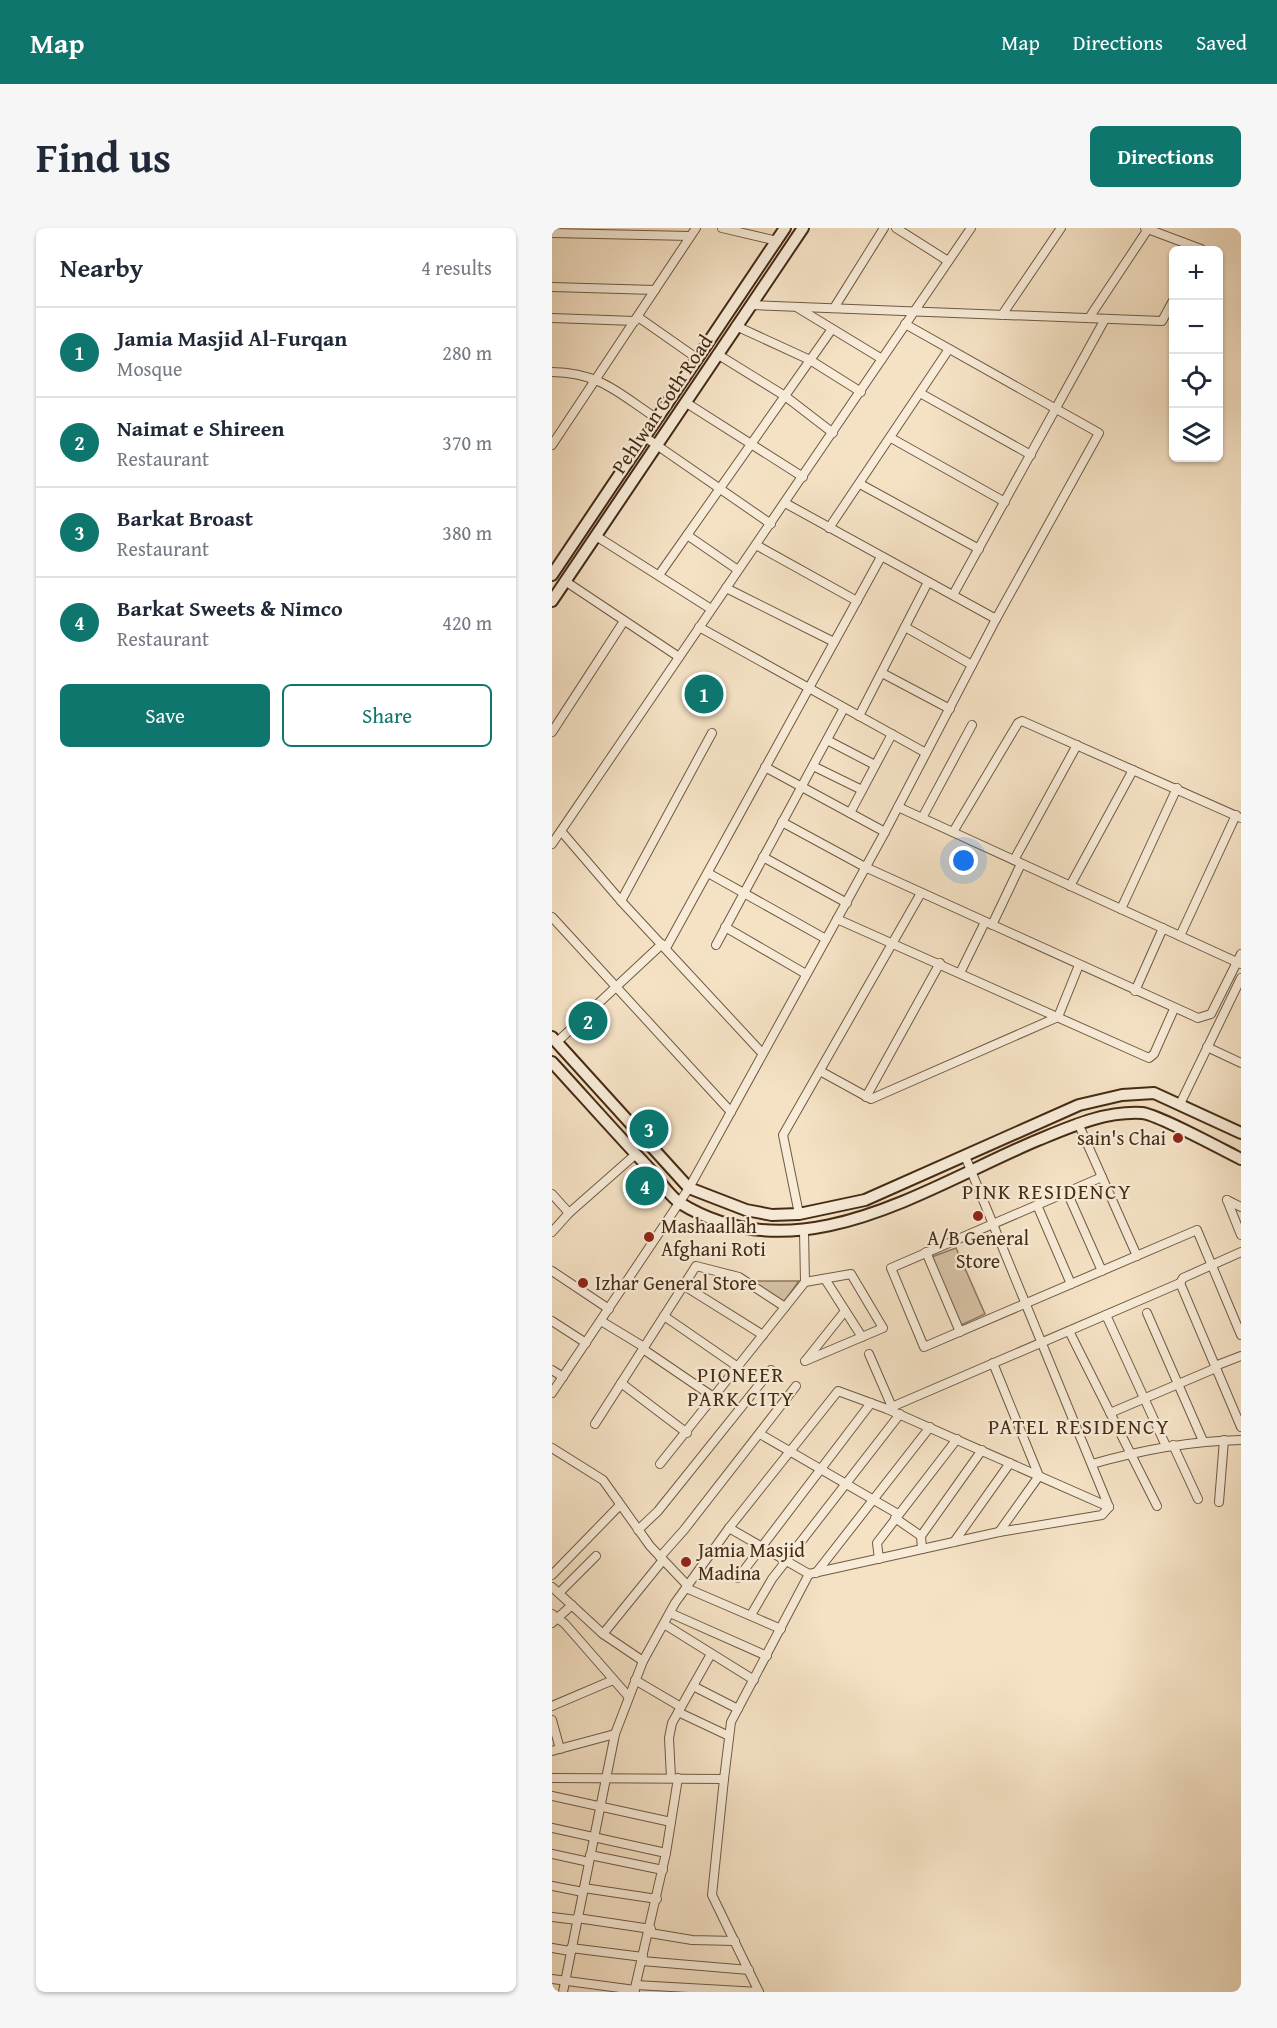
<!DOCTYPE html>
<meta charset="utf-8">
<style>
body{margin:0;font-family:"Gentium Book Plus",serif;background:#f6f6f7;color:#1f2937}
.controls{position:absolute;right:18px;top:18px;display:grid;overflow:hidden;border-radius:9px;box-shadow:0 2px 4px #0004}
.controls button{width:54px;height:54px;display:grid;place-items:center;padding:0;border:0;border-bottom:2px solid #e0e1e3;background:#fff;color:#1f2937;font:30px sans-serif}
.you{position:absolute;left:412px;top:633px;width:21px;height:21px;margin:-15px;border:4px solid #fff;border-radius:50%;background:#1a73e8;box-shadow:0 0 0 9px #1a73e833}
.badge{display:grid;place-items:center;width:39px;height:39px;border-radius:50%;background:#0f766e;color:#fff;font-size:20px;font-weight:700}
.pin{position:absolute;translate:-50% -50%;border:3px solid #fff;box-shadow:0 2px 6px #0006}
.list{margin:0;padding:0;list-style:none}
h2{display:flex;justify-content:space-between;align-items:center;height:78px;margin:0;padding:0 24px;font-size:26px}
h2 small{font-size:20px;font-weight:400;color:#747a83}
.list li{display:grid;grid-template-columns:39px 1fr auto;gap:18px;align-items:center;box-sizing:border-box;height:90px;padding:0 24px;border-top:2px solid #e0e1e3}
.list b{display:block;font-size:22px;white-space:nowrap}
.list p{margin:0;font-size:20px;white-space:nowrap;color:#747a83}
.list em{font-size:20px;font-style:normal;color:#747a83}
.actions{display:flex;gap:12px;padding:18px 24px}
.actions a{flex:1;padding:14px 0;border:2px solid #0f766e;border-radius:9px;text-align:center;font-size:21px;color:#0f766e}
.actions .main{background:#0f766e;color:#fff}
.icon{flex:none;width:33px;height:33px;fill:none;stroke:currentColor;stroke-width:2;stroke-linecap:round;stroke-linejoin:round}
.map{position:relative;flex:none;width:689px;height:1764px;overflow:hidden;border-radius:9px}
header{display:flex;align-items:center;gap:36px;box-sizing:border-box;height:84px;padding:0 30px;background:#0f766e;color:#fff}
header strong{font-size:28px}
nav{display:flex;gap:33px;margin-inline-start:auto;font-size:21px}
.intro{display:flex;align-items:center;justify-content:space-between;box-sizing:border-box;height:144px;padding:0 36px}
h1{margin:0;font-size:42px}
.button{padding:15px 27px;border-radius:9px;background:#0f766e;color:#fff;font-size:21px;font-weight:700}
main{display:flex;gap:36px;padding:0 36px}
aside{flex:1;background:#fff;border-radius:9px;box-shadow:0 2px 4px #0004}
.map>svg:first-child{display:block}
.green{fill:#d7c3a7;stroke:#8e775e;stroke-width:1.5}
.lines{fill:none;stroke-linecap:round;stroke-linejoin:round}
.street-casing{stroke:#715941;stroke-width:10}
.secondary-casing{stroke:#452b15;stroke-width:14}
.street{stroke:#f8ecd9;stroke-width:8}
.secondary{stroke:#f8ecd9;stroke-width:10}
.poi-dot{fill:#8f2418;stroke:#f8ecd9;stroke-width:2}
.labels{text-anchor:middle;stroke-width:4.5;stroke-linejoin:round;paint-order:stroke}
.street-label{font-size:20px;fill:#452b15;stroke:#f8ecd9}
.poi-label{font-size:20px;fill:#452b15;stroke:#f8ecd9;text-anchor:start}
.neighbourhood-label{font-size:21px;letter-spacing:1.5px;fill:#452b15;stroke:#f8ecd9}
</style>
<header>
<strong>Map</strong>
<nav><a>Map</a><a>Directions</a><a>Saved</a></nav>
</header>
<div class="intro"><h1>Find us</h1><a class="button">Directions</a></div>
<main>
<aside>
<h2>Nearby<small>4 results</small></h2>
<ul class="list">
<li><span class="badge">1</span><div><b>Jamia Masjid Al-Furqan</b><p>Mosque</p></div><em>280 m</em></li>
<li><span class="badge">2</span><div><b>Naimat e Shireen</b><p>Restaurant</p></div><em>370 m</em></li>
<li><span class="badge">3</span><div><b>Barkat Broast</b><p>Restaurant</p></div><em>380 m</em></li>
<li><span class="badge">4</span><div><b>Barkat Sweets &amp; Nimco</b><p>Restaurant</p></div><em>420 m</em></li>
</ul>
<div class="actions"><a class="main">Save</a><a>Share</a></div>
</aside>
<div class="map">
<svg width="689" height="1764" viewBox="0 0 689 1764">
<rect width="100%" height="100%" fill="#f5e2c5"/>
<filter id="stains"><feTurbulence type="fractalNoise" baseFrequency=".00333" numOctaves="4"/><feColorMatrix values="0 0 0 0 .2 0 0 0 0 .09 0 0 0 0 .02 0 0 0 .5 -.17"/></filter>
<radialGradient id="worn" r=".72"><stop offset=".6" stop-color="#630" stop-opacity="0"/><stop offset="1" stop-color="#630" stop-opacity=".3"/></radialGradient>
<g class="green">
<polygon points="404,1020 433,1086 405,1099 374,1031"/>
<polygon points="198,1053 247,1053 231,1075"/>
</g>
<g class="lines">
<defs>
<g id="street">
<polyline points="170,0 225,13"/>
<polyline points="344,0 396,33"/>
<polyline points="593,0 649,21 648,22"/>
<polyline points="0,5 138,8"/>
<polyline points="0,59 103,62"/>
<polyline points="199,77 610,93 622,71"/>
<polyline points="246,80 330,131"/>
<polyline points="282,80 332,0"/>
<polyline points="450,87 509,0"/>
<polyline points="86,89 146,131"/>
<polyline points="0,90 83,93"/>
<polyline points="537,90 596,1"/>
<polyline points="184,98 258,132 309,164"/>
<polyline points="165,126 233,168 281,205"/>
<path d="M0 144C49 145 66 165 104 190"/>
<polyline points="368,165 479,227"/>
<polyline points="133,174 251,249"/>
<polyline points="93,209 219,296"/>
<polyline points="339,210 453,274"/>
<polyline points="0,217 144,0"/>
<polyline points="308,256 427,321"/>
<polyline points="233,275 444,391"/>
<polyline points="277,300 397,121"/>
<polyline points="135,307 186,342"/>
<polyline points="44,308 159,381"/>
<polyline points="204,317 305,373"/>
<polyline points="107,347 280,101"/>
<polyline points="13,353 127,429"/>
<polyline points="174,360 282,414"/>
<polyline points="401,367 553,91"/>
<polyline points="147,399 374,525"/>
<polyline points="353,399 420,437"/>
<polyline points="330,445 398,481"/>
<polyline points="307,488 376,354"/>
<polyline points="0,504 72,393"/>
<polyline points="275,512 323,537"/>
<polyline points="261,538 310,562"/>
<polyline points="213,539 333,604"/>
<polyline points="346,579 689,736"/>
<polyline points="298,585 340,506"/>
<polyline points="370,590 420,497"/>
<polyline points="230,594 313,639 646,790 659,786 689,726"/>
<polyline points="9,603 69,673 210,825"/>
<polyline points="401,604 466,495 470,493 689,590"/>
<polyline points="0,616 419,0"/>
<polyline points="211,629 295,675"/>
<polyline points="462,632 525,517"/>
<polyline points="156,645 274,711"/>
<polyline points="518,658 581,542"/>
<polyline points="69,673 160,505"/>
<polyline points="569,681 625,560"/>
<polyline points="0,689 179,884"/>
<polyline points="285,691 597,830 602,826 622,781"/>
<polyline points="440,697 469,636"/>
<polyline points="173,699 254,746"/>
<polyline points="628,708 684,587"/>
<polyline points="164,717 292,480"/>
<polyline points="114,720 329,329"/>
<polyline points="408,745 433,694"/>
<polyline points="583,763 611,700"/>
<polyline points="5,814 110,716"/>
<polyline points="655,819 689,835"/>
<polyline points="268,843 319,871 506,789 527,737"/>
<polyline points="314,869 388,735"/>
<polyline points="628,876 689,750"/>
<polyline points="526,895 585,1028"/>
<polyline points="413,928 557,1279"/>
<polyline points="550,949 339,1040 372,1119 645,1002 689,1107"/>
<polyline points="515,964 550,1043"/>
<polyline points="0,966 17,985"/>
<polyline points="675,972 689,1007"/>
<polyline points="675,972 689,979"/>
<polyline points="485,977 519,1056"/>
<polyline points="247,986 231,907 369,665"/>
<polyline points="0,1004 17,985 84,926"/>
<polyline points="374,1024 408,1104"/>
<polyline points="0,1043 57,1081"/>
<polyline points="273,1051 310,1109"/>
<polyline points="253,1054 299,1046 331,1100 253,1133"/>
<polyline points="628,1055 689,1199"/>
<polyline points="131,1057 211,1107"/>
<polyline points="595,1085 651,1213"/>
<polyline points="554,1087 614,1218"/>
<polyline points="112,1088 186,1139"/>
<polyline points="0,1093 34,1115"/>
<polyline points="49,1093 92,1119"/>
<polyline points="517,1103 605,1278"/>
<polyline points="91,1121 163,1170"/>
<polyline points="317,1126 340,1179"/>
<polyline points="254,1132 293,1083"/>
<polyline points="441,1135 487,1248 447,1304"/>
<polyline points="663,1138 689,1128"/>
<polyline points="0,1142 11,1149"/>
<polyline points="69,1155 135,1205"/>
<polyline points="0,1165 137,960 333,604 444,391 547,205 353,96"/>
<polyline points="335,1181 628,1055 631,1050 689,1024"/>
<polyline points="558,1185 664,1140"/>
<polyline points="43,1196 144,1038 187,1049 233,1079"/>
<polyline points="208,1206 346,1286"/>
<polyline points="621,1217 646,1271"/>
<polyline points="0,1220 51,1252 98,1318 136,1358"/>
<polyline points="108,1236 253,1054 252,1003"/>
<path d="M540 1236C589 1222 637 1213 689 1212"/>
<polyline points="667,1274 672,1212"/>
<polyline points="343,1290 369,1308"/>
<polyline points="177,1300 257,1346 447,1304 550,1287 557,1279"/>
<polyline points="86,1302 106,1283 219,1142"/>
<polyline points="402,1314 458,1235"/>
<polyline points="370,1321 369,1308 430,1222"/>
<polyline points="108,1329 132,1302 244,1158"/>
<polyline points="327,1331 325,1315 405,1211"/>
<polyline points="264,1345 378,1199"/>
<polyline points="0,1347 68,1277"/>
<polyline points="186,1350 319,1175"/>
<polyline points="0,1359 51,1406 91,1433"/>
<polyline points="134,1360 229,1401"/>
<polyline points="7,1365 44,1328"/>
<polyline points="118,1385 215,1428"/>
<polyline points="0,1386 13,1396 76,1468"/>
<polyline points="199,1387 220,1351 348,1186"/>
<polyline points="0,1395 20,1377"/>
<polyline points="112,1396 202,1452"/>
<polyline points="51,1406 111,1332"/>
<polyline points="83,1452 129,1479"/>
<polyline points="141,1458 186,1481"/>
<polyline points="0,1478 61,1452"/>
<polyline points="126,1484 177,1508"/>
<polyline points="0,1492 8,1521"/>
<polyline points="0,1523 63,1506"/>
<polyline points="0,1550 172,1551"/>
<polyline points="119,1550 117,1510 120,1495 159,1426"/>
<polyline points="0,1568 119,1594"/>
<polyline points="0,1600 114,1625"/>
<polyline points="0,1626 37,1634"/>
<polyline points="38,1627 111,1642"/>
<polyline points="0,1658 31,1664"/>
<polyline points="32,1660 105,1671"/>
<polyline points="0,1689 25,1692"/>
<polyline points="25,1690 99,1701"/>
<polyline points="98,1705 140,1712 183,1713"/>
<polyline points="0,1720 18,1723"/>
<polyline points="19,1720 91,1729"/>
<polyline points="90,1733 197,1742"/>
<polyline points="0,1751 83,1762"/>
<polyline points="84,1757 207,1764"/>
<polyline points="11,1764 63,1506 91,1433 123,1375 177,1300 286,1163 335,1181 557,1279"/>
<polyline points="82,1764 114,1625 126,1550"/>
<polyline points="207,1764 160,1667 172,1551 179,1494 257,1346"/>
</g>
<g id="secondary">
<polyline points="0,347 233,0"/>
<polyline points="0,373 251,0"/>
<polyline points="0,809 137,960 194,982 220,987 247,986 313,972 527,877 570,867 602,865 689,905"/>
<path d="M0 834C32 869 63 904 95 938 105 949 116 967 128 975 247 1049 376 958 486 912 520 898 553 883 590 885 605 886 671 922 689 931"/>
</g>
</defs>
<use href="#street" class="street-casing"/>
<use href="#secondary" class="secondary-casing"/>
<use href="#street" class="street"/>
<use href="#secondary" class="secondary"/>
</g>
<g class="poi-dot">
<circle cx="626" cy="910" r="6"/>
<circle cx="426" cy="988" r="6"/>
<circle cx="97" cy="1009" r="6"/>
<circle cx="31" cy="1055" r="6"/>
<circle cx="134" cy="1334" r="6"/>
</g>
<g class="labels">
<g class="street-label">
<text transform="translate(110 176) rotate(-56)" y="7">Pehlwan Goth Road</text>
</g>
<g class="poi-label">
<text x="614" y="917" text-anchor="end">sain's Chai</text>
<text x="109" y="1005">Mashaallah<tspan x="109" dy="23">Afghani Roti</tspan></text>
<text x="426" y="1017" text-anchor="middle">A/B General<tspan x="426" dy="23">Store</tspan></text>
<text x="43" y="1062">Izhar General Store</text>
<text x="146" y="1329">Jamia Masjid<tspan x="146" dy="23">Madina</tspan></text>
</g>
<g class="neighbourhood-label">
<text x="495" y="971">PINK RESIDENCY</text>
<text x="189" y="1154">PIONEER<tspan x="189" dy="24">PARK CITY</tspan></text>
<text x="527" y="1206">PATEL RESIDENCY</text>
</g>
</g>
<rect width="100%" height="100%" filter="url(#stains)"/>
<rect width="100%" height="100%" fill="url(#worn)"/>
</svg>
<div class="controls">
<button>+</button>
<button>−</button>
<button><svg class="icon" aria-label="locate" viewBox="0 0 24 24"><circle cx="12" cy="12" r="6"/><path d="M12 2v4M12 18v4M2 12h4M18 12h4"/></svg></button>
<button><svg class="icon" aria-label="layers" viewBox="0 0 24 24"><path d="M12 4l9 5-9 5-9-5zM3 14l9 5 9-5"/></svg></button>
</div>
<div class="you"></div>
<div class="pin badge" style="left:152px;top:466px">1</div>
<div class="pin badge" style="left:36px;top:793px">2</div>
<div class="pin badge" style="left:97px;top:901px">3</div>
<div class="pin badge" style="left:93px;top:958px">4</div>
</div>
</main>
